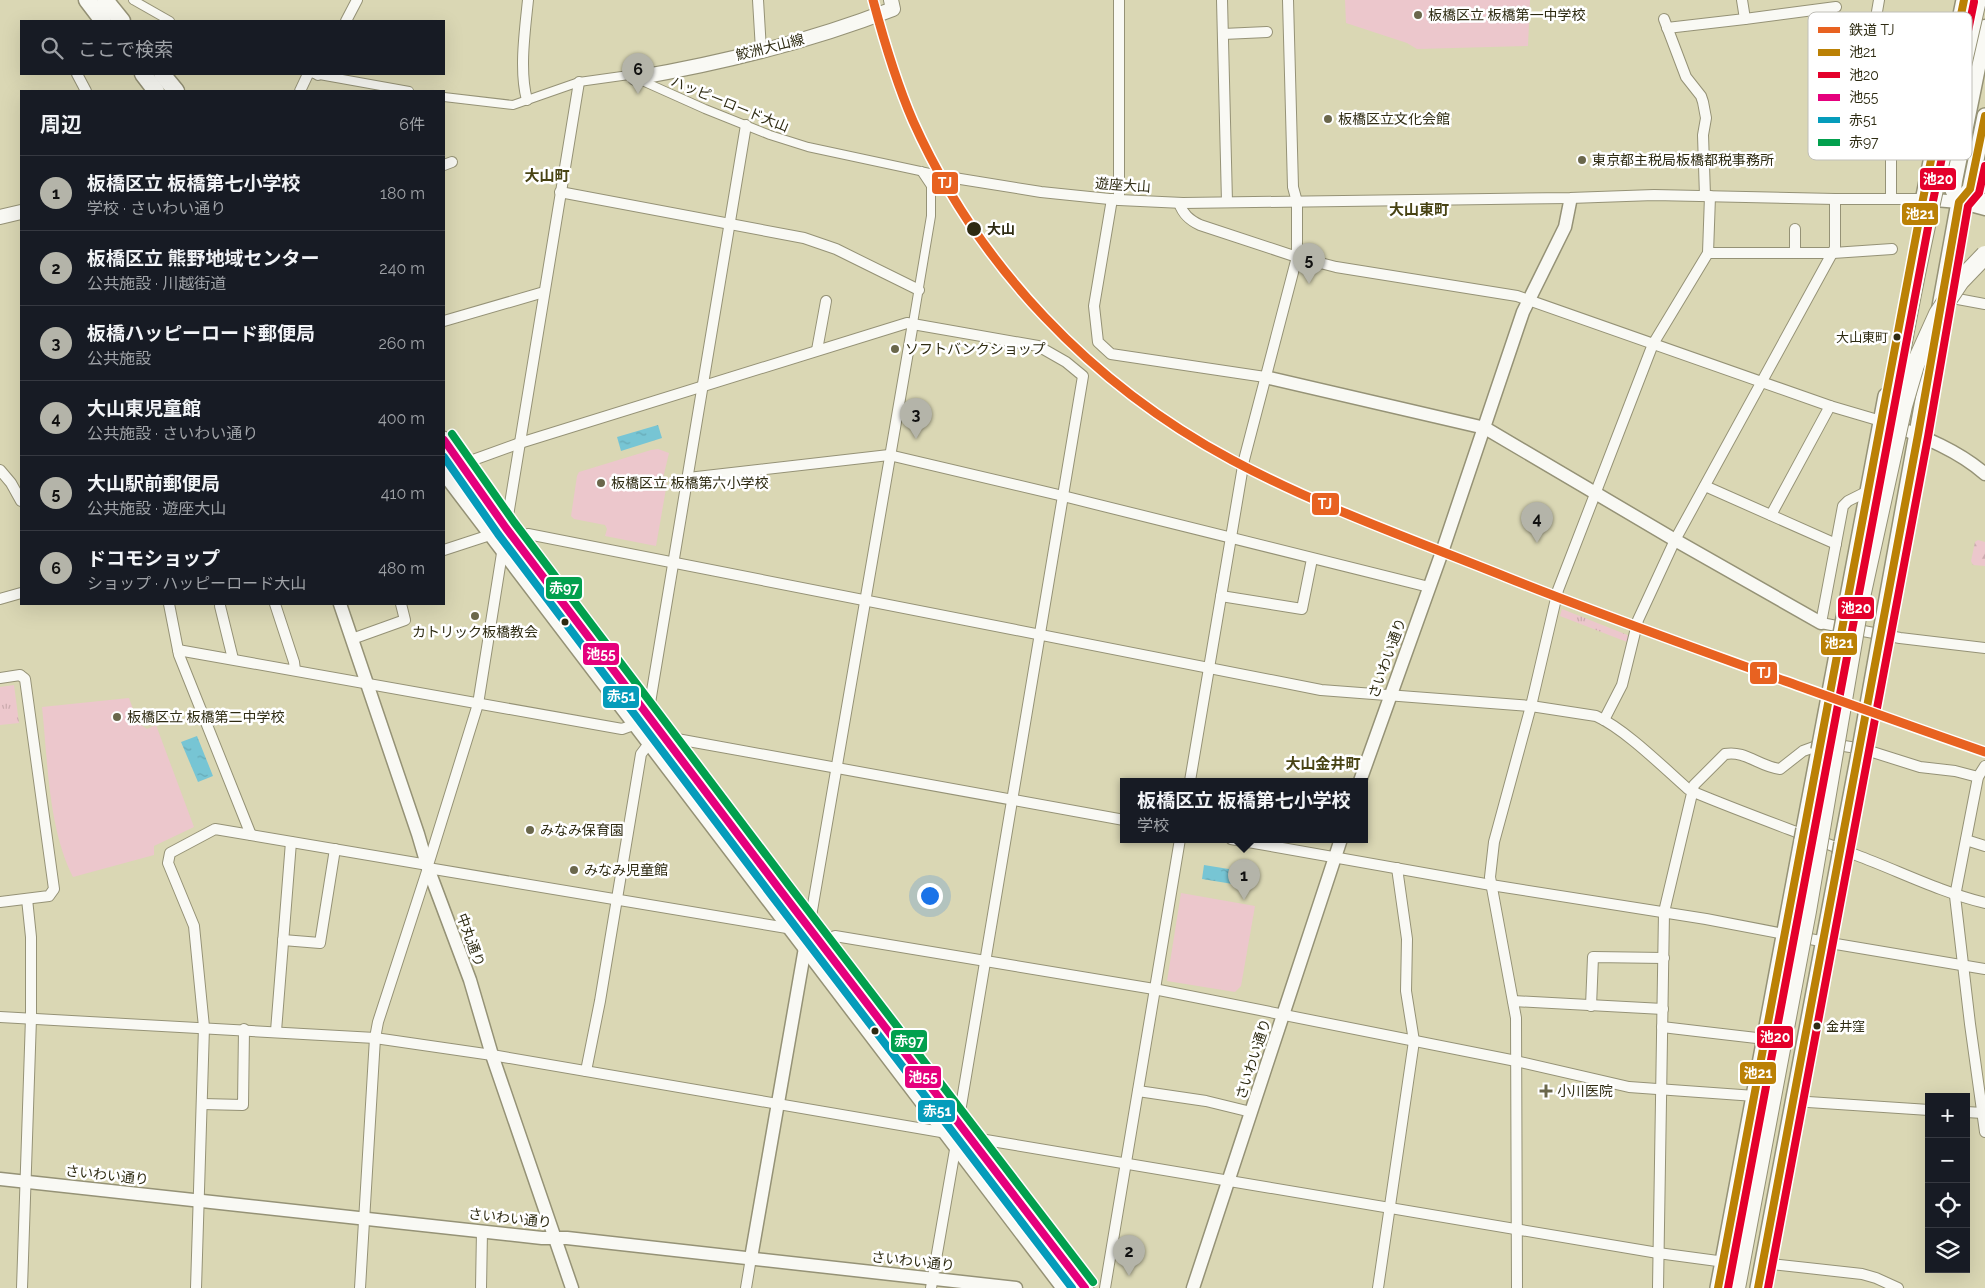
<!DOCTYPE html>
<html lang="ja">
<meta charset="utf-8">
<style>
body{margin:0;font-family:Raleway,"Noto Sans JP",sans-serif;background:#20242c;color:#f1f3f6}
.controls{position:absolute;right:15px;bottom:15px;display:grid;overflow:hidden;border-radius:0px;box-shadow:0 5px 20px #0002}
.controls button{width:45px;height:45px;display:grid;place-items:center;padding:0;border:0;border-bottom:1px solid #363941;background:#171b24;color:#f1f3f6;font:25px sans-serif}
.you{position:absolute;left:929px;top:895px;width:18px;height:18px;margin:-12px;border:4px solid #fff;border-radius:50%;background:#1a73e8;box-shadow:0 0 0 8px #1a73e833}
.badge{display:grid;place-items:center;width:32px;height:32px;border-radius:50%;background:#b4b4a9;color:#111;font-size:16px;font-weight:700}
.pin{position:absolute;translate:-50% -41px;filter:drop-shadow(0 1px 2px #0008)}
.pin::after{content:'';position:absolute;top:26px;width:18px;height:15px;background:inherit;clip-path:polygon(0 0,100% 0,50% 100%)}
.popup{position:absolute;left:1120px;top:778px;width:248px;height:65px;box-sizing:border-box;display:grid;place-content:center;border-radius:0px;background:#171b24;filter:drop-shadow(0 1px 4px #0005);font-size:16px;white-space:nowrap;color:#9ea1a6}
.popup b{font-size:19px;color:#f1f3f6}
.popup::after{content:'';position:absolute;left:50%;top:100%;margin-left:-10px;border:10px solid transparent;border-top-color:#171b24}
.list{margin:0;padding:0;list-style:none}
h2{display:flex;justify-content:space-between;align-items:center;height:65px;margin:0;padding:0 20px;font-size:21px}
h2 small{font-size:16px;font-weight:400;color:#9ea1a6}
.list li{display:grid;grid-template-columns:32px 1fr auto;gap:15px;align-items:center;box-sizing:border-box;height:75px;padding:0 20px;border-top:1px solid #363941}
.list b{display:block;font-size:19px;white-space:nowrap}
.list p{margin:0;font-size:16px;white-space:nowrap;color:#9ea1a6}
.list em{font-size:16px;font-style:normal;color:#9ea1a6}
.icon{flex:none;width:28px;height:28px;fill:none;stroke:currentColor;stroke-width:2;stroke-linecap:round;stroke-linejoin:round}
.map{position:relative;flex:none;width:1985px;height:1288px;overflow:hidden}
.search{position:absolute;background:#171b24;box-shadow:0 5px 20px #0002;left:20px;top:20px;width:425px;height:55px;display:flex;align-items:center;gap:12px;box-sizing:border-box;padding:0 18px;border-radius:0px;color:#9ea1a6;font-size:19px}
.panel{position:absolute;background:#171b24;box-shadow:0 5px 20px #0002;left:20px;top:90px;width:425px;height:515px;border-radius:0px}
.map>svg:first-child{display:block}
.grass{fill:url(#grass-tufts)}
.forest{fill:url(#forest-firs)}
.pitch{fill:#ecc7cc}
.water{fill:url(#water-ripples)}
.lines{fill:none;stroke-linecap:round;stroke-linejoin:round}
.pedestrian-casing{stroke:#959276;stroke-width:10}
.minor-casing{stroke:#959276;stroke-width:12}
.tertiary-casing{stroke:#959276;stroke-width:15}
.secondary-casing{stroke:#959276;stroke-width:16}
.primary-casing{stroke:#959276;stroke-width:18}
.trunk-casing{stroke:#959276;stroke-width:19}
.pedestrian{stroke:#f9f9f4;stroke-width:8}
.minor{stroke:#f9f9f4;stroke-width:10}
.tertiary{stroke:#f9f9f4;stroke-width:12}
.secondary{stroke:#f9f9f4;stroke-width:14}
.primary{stroke:#f9f9f4;stroke-width:15}
.trunk{stroke:#f9f9f4;stroke-width:16}
.primary-bridge-casing{stroke:#959276;stroke-width:18;stroke-linecap:butt}
.motorway-bridge-casing{stroke:#959276;stroke-width:20;stroke-linecap:butt}
.primary-bridge{stroke:#f9f9f4;stroke-width:15}
.motorway-bridge{stroke:#f9f9f4;stroke-width:18}
.bus-1-casing{stroke:#fff;stroke-width:11}
.bus-2-casing{stroke:#fff;stroke-width:11}
.bus-3-casing{stroke:#fff;stroke-width:11}
.bus-4-casing{stroke:#fff;stroke-width:11}
.bus-5-casing{stroke:#fff;stroke-width:11}
.bus-1{stroke:#bb8105;stroke-width:8}
.bus-2{stroke:#e4002b;stroke-width:8}
.bus-3{stroke:#e5007d;stroke-width:8}
.bus-4{stroke:#059cbb;stroke-width:8}
.bus-5{stroke:#02a04e;stroke-width:8}
.rail-1-casing{stroke:#fff;stroke-width:12}
.rail-1{stroke:#e86221;stroke-width:9}
.poi-dot{fill:#6a674b;stroke:#fff;stroke-width:2}
.stop-dot{fill:#2e2b12;stroke:#fff;stroke-width:2}
.labels{text-anchor:middle;stroke-width:5;stroke-linejoin:round;paint-order:stroke}
.bus-label{font-size:13px;fill:#2e2b12;stroke:#fff;text-anchor:end}
.poi-label{font-size:14px;fill:#2e2b12;stroke:#fff;text-anchor:start}
.street-label{font-size:14px;fill:#2e2b12;stroke:#fff}
.stop-label{font-size:14px;font-weight:bold;fill:#2e2b12;stroke:#fff;text-anchor:start}
.neighbourhood-label{font-size:15px;font-weight:bold;fill:#484314;stroke:#fff}
.key{fill:#fff;stroke:#c0bfb8;stroke-width:1}
.key-label{font-size:14px;fill:#2e2b12}
.line-badge{stroke:#fff;stroke-width:2}
.badge-label{font-size:14px;text-anchor:middle;font-weight:bold;fill:#fff}
</style>
<div class="map">
<svg width="1985" height="1288" viewBox="0 0 1985 1288">
<defs>
<pattern id="grass-tufts" width="24" height="20" patternUnits="userSpaceOnUse" patternTransform="scale(1.25)"><rect width="24" height="20" fill="#ecc7cc"/><path d="M3 7l-1-3M5 7V3M7 7l1-3M15 17l-1-3M17 17v-4M19 17l1-3" fill="none" stroke="#cbabae"/></pattern>
<pattern id="forest-firs" width="22" height="20" patternUnits="userSpaceOnUse" patternTransform="scale(1.25)"><rect width="22" height="20" fill="#ecc7cc"/><path d="M5 1l3.5 6h-7zM16 11l3.5 6h-7z" fill="#cbabae"/></pattern>
<pattern id="water-ripples" width="26" height="14" patternUnits="userSpaceOnUse" patternTransform="scale(1.25)"><rect width="26" height="14" fill="#77c5d4"/><path d="M2 4q2-2 4 0t4 0M15 11q2-2 4 0t4 0" fill="none" stroke="#67a9b5"/></pattern>
</defs>
<rect width="100%" height="100%" fill="#dad7b4"/>
<g class="grass">
<polygon points="1562,609 1630,636 1627,642 1560,616"/>
<polygon points="14,685 19,723 0,725 0,687"/>
</g>
<polygon class="forest" points="1978,540 1985,542 1985,566 1973,565 1971,561 1975,542"/>
<g class="pitch">
<polygon points="1345,0 1530,0 1528,46 1417,49 1407,43 1346,23"/>
<polygon points="658,449 669,453 663,478 667,483 656,546 605,536 607,529 605,525 574,519 571,516 577,476 579,472 651,450"/>
<path d="M129 698 138 723 147 729 156 725 194 827 154 846V855L73 877C48 827 48 763 42 707Z"/>
<polygon points="1181,893 1255,906 1241,986 1235,992 1167,981"/>
</g>
<g class="water">
<polygon points="658,425 662,438 621,451 617,437"/>
<polygon points="197,736 213,776 198,782 181,742"/>
<polygon points="1204,865 1247,872 1245,886 1202,879"/>
</g>
<g class="lines">
<defs>
<g id="pedestrian">
<polyline points="133,0 170,21"/>
<polyline points="314,74 409,91"/>
<polyline points="444,97 513,105 579,82 629,75 705,109 770,135 808,147 948,177"/>
<polyline points="913,323 931,216 931,186 921,171"/>
</g>
<g id="minor">
<polyline points="758,0 761,50"/>
<polyline points="1222,0 1227,202"/>
<polyline points="1742,0 1745,19"/>
<polyline points="1879,0 1873,35 1896,127 1891,160 1891,198"/>
<polyline points="1664,19 1686,77 1701,96 1703,102 1706,118 1703,135 1705,196"/>
<polyline points="346,21 357,0"/>
<polyline points="1667,28 1745,19 1836,7"/>
<polyline points="1223,34 1267,32"/>
<polyline points="77,74 86,91"/>
<polyline points="318,75 319,74"/>
<polyline points="300,91 308,74"/>
<path d="M527 100C519 71 525 30 528 0"/>
<polyline points="444,165 452,162"/>
<polyline points="948,177 1041,192 1119,200 1183,203 1570,198 1654,195 1835,199 1923,199"/>
<polyline points="560,192 804,238 836,249 919,290"/>
<polyline points="1112,199 1094,306 1098,342 1111,354 1265,377"/>
<polyline points="1119,200 1119,0"/>
<polyline points="1963,202 1985,199"/>
<path d="M1179 203C1183 214 1189 220 1200 225L1297 257 1336 267 1517 296 1830 406 1881 421"/>
<polyline points="1708,253 1833,253 1892,249"/>
<polyline points="1795,253 1795,229"/>
<polyline points="1947,297 1985,304"/>
<polyline points="444,321 544,292"/>
<polyline points="817,350 826,301"/>
<polyline points="444,468 462,464 520,443 907,323 1038,346 1066,362 1083,376 958,1124"/>
<polyline points="0,470 11,483 21,501"/>
<polyline points="688,478 889,455 1063,496 1429,587"/>
<polyline points="1705,486 1836,544"/>
<polyline points="1868,491 1848,501 1843,506 1821,623 1900,638 1985,648"/>
<polyline points="1771,515 1830,406"/>
<polyline points="506,528 579,82"/>
<path d="M517 541 528 534 1321 690 1531 706 1596 716C1625 729 1663 767 1688 789L1696 793C1749 815 1803 834 1856 855 1899 871 1940 892 1985 903"/>
<polyline points="444,550 493,534"/>
<polyline points="1221,596 1302,609 1312,559"/>
<polyline points="0,599 21,593"/>
<polyline points="169,604 179,655 251,835"/>
<polyline points="275,604 294,662 295,670"/>
<polyline points="220,606 233,659"/>
<polyline points="352,639 405,620 401,604"/>
<polyline points="178,650 622,729 636,724 648,715 746,125"/>
<polyline points="0,678 20,675 25,679 54,889 49,896 0,902"/>
<polyline points="1604,720 1622,685 1638,620 1675,540 1835,248 1835,199"/>
<polyline points="1985,766 1978,777 1955,896 1970,1024 1985,1132"/>
<polyline points="1190,781 1244,460 1297,257 1297,202 1293,187 1288,0"/>
<polyline points="1231,839 1491,885 1706,919 1836,944 1985,969"/>
<polyline points="1966,840 1985,846"/>
<polyline points="809,928 913,323"/>
<polyline points="283,940 320,943 335,849"/>
<polyline points="817,940 822,942 835,936 1154,989 1516,1061 1629,1087 1755,1096"/>
<polyline points="1513,1001 1663,1009"/>
<polyline points="1591,1006 1593,957 1664,958"/>
<polyline points="0,1017 375,1038 492,1055 947,1133"/>
<polyline points="1662,1027 1765,1039"/>
<polyline points="276,1031 291,842"/>
<polyline points="586,1071 600,1001 641,754 650,742 666,737 1124,820"/>
<polyline points="1138,1091 1206,1101 1251,1112"/>
<polyline points="1793,1101 1929,1110"/>
<polyline points="202,1104 243,1105 244,1029"/>
<polyline points="1966,1112 1983,1113"/>
<polyline points="1763,1263 1862,1274 1876,1278 1898,1288"/>
<polyline points="22,1288 31,1018 31,937 27,899"/>
<polyline points="196,1288 204,1027 194,926 168,863 170,853 215,829 428,865 478,704 503,547"/>
<polyline points="360,1288 375,1038 378,1022 428,868 793,929"/>
<polyline points="481,1288 482,1231"/>
<polyline points="746,1288 751,1258"/>
<polyline points="931,1288 956,1144 968,1137 1658,1253 1725,1262"/>
<polyline points="1105,1288 1180,839"/>
<polyline points="1378,1288 1414,1041 1406,991 1407,939 1397,868"/>
<polyline points="1517,1288 1516,1018 1490,877 1494,842 1531,706 1558,590 1653,344 1708,253 1710,196"/>
<path d="M1658 1288 1664 912 1694 785 1725 754C1745 750 1760 767 1780 769L1803 751 1825 743 1863 749 1920 767 1955 771 1978 777"/>
</g>
<g id="tertiary">
<polyline points="1923,199 1959,202 1985,209"/>
<polyline points="1265,377 1485,428 1675,540 1821,623"/>
<path d="M1892 425C1924 437 1959 451 1985 474"/>
<polyline points="340,604 418,834 428,868 470,980 492,1055 572,1288"/>
<polyline points="1360,781 1442,552 1523,312 1565,227 1570,202"/>
<polyline points="0,1179 542,1238 567,1238 1016,1288"/>
<polyline points="751,1258 806,942"/>
<polyline points="1193,1288 1341,839"/>
</g>
<g id="secondary">
<path d="M635 78C722 63 811 41 893 9L891 0"/>
<polyline points="0,217 21,212"/>
</g>
<g id="primary">
<polyline points="1923,201 1964,0"/>
<polyline points="1844,618 1886,396"/>
<polyline points="1882,626 1959,202 1970,189 1985,116"/>
<polyline points="1804,829 1819,750"/>
<polyline points="1842,843 1859,754"/>
<polyline points="1718,1288 1802,840"/>
<polyline points="1758,1288 1840,855"/>
</g>
<g id="trunk">
<polyline points="87,0 103,21"/>
<polyline points="105,0 122,21"/>
<polyline points="143,74 156,91"/>
<polyline points="162,74 176,91"/>
<polyline points="1959,202 1953,189 1954,181 1985,28"/>
<path d="M444 440 506 528 780 890C883 1021 983 1156 1085 1288"/>
<polyline points="444,471 1065,1288"/>
</g>
</defs>
<use href="#pedestrian" class="pedestrian-casing"/>
<use href="#minor" class="minor-casing"/>
<use href="#tertiary" class="tertiary-casing"/>
<use href="#secondary" class="secondary-casing"/>
<use href="#primary" class="primary-casing"/>
<use href="#trunk" class="trunk-casing"/>
<use href="#pedestrian" class="pedestrian"/>
<use href="#minor" class="minor"/>
<use href="#tertiary" class="tertiary"/>
<use href="#secondary" class="secondary"/>
<use href="#primary" class="primary"/>
<use href="#trunk" class="trunk"/>
<defs>
<g id="primary-bridge">
<polyline points="1819,750 1844,618"/>
<polyline points="1859,754 1882,626"/>
<polyline points="1802,840 1804,829"/>
<polyline points="1840,855 1842,843"/>
</g>
<g id="motorway-bridge">
<path d="M1891 414C1912 275 1946 137 1977 0"/>
<polyline points="1736,1288 1807,911 1859,606 1903,406 1915,365 1938,314 1960,281 1985,255"/>
</g>
</defs>
<use href="#primary-bridge" class="primary-bridge-casing"/>
<use href="#motorway-bridge" class="motorway-bridge-casing"/>
<use href="#primary-bridge" class="primary-bridge"/>
<use href="#motorway-bridge" class="motorway-bridge"/>
<defs>
<g id="bus-1">
<polyline points="1718,1288 1923,199 1964,0"/>
<polyline points="1758,1288 1918,435 1959,202 1970,189 1985,116"/>
</g>
<g id="bus-2">
<polyline points="1728,1288 1933,201 1974,2"/>
<polyline points="1768,1288 1928,437 1968,206 1979,193 1985,166"/>
</g>
<polyline id="bus-3" points="444,440 506,528 780,890 1085,1288"/>
<polyline id="bus-4" points="444,457 498,534 772,896 1072,1288"/>
<polyline id="bus-5" points="452,434 514,522 788,884 1093,1282"/>
</defs>
<use href="#bus-1" class="bus-1-casing"/>
<use href="#bus-2" class="bus-2-casing"/>
<use href="#bus-3" class="bus-3-casing"/>
<use href="#bus-4" class="bus-4-casing"/>
<use href="#bus-5" class="bus-5-casing"/>
<use href="#bus-1" class="bus-1"/>
<use href="#bus-2" class="bus-2"/>
<use href="#bus-3" class="bus-3"/>
<use href="#bus-4" class="bus-4"/>
<use href="#bus-5" class="bus-5"/>
<defs>
<path id="rail-1" d="M873 0C884 41 896 82 913 121 978 266 1092 385 1232 460 1320 507 1414 540 1506 577 1598 614 1692 647 1785 681 1852 705 1918 729 1985 752"/>
</defs>
<use href="#rail-1" class="rail-1-casing"/>
<use href="#rail-1" class="rail-1"/>
</g>
<g class="poi-dot">
<circle cx="1418" cy="15" r="5"/>
<circle cx="1328" cy="119" r="5"/>
<circle cx="1582" cy="160" r="5"/>
<circle cx="895" cy="349" r="5"/>
<circle cx="601" cy="483" r="5"/>
<circle cx="475" cy="616" r="5"/>
<circle cx="117" cy="717" r="5"/>
<circle cx="530" cy="830" r="5"/>
<circle cx="574" cy="870" r="5"/>
<path d="M1543.5 1083.5h5v5h5v5h-5v5h-5v-5h-5v-5h5z"/>
</g>
<g class="stop-dot">
<circle cx="974" cy="229" r="8"/>
<circle cx="1897" cy="337" r="4.5"/>
<circle cx="565" cy="622" r="4.5"/>
<circle cx="1817" cy="1026" r="4.5"/>
<circle cx="875" cy="1031" r="4.5"/>
</g>
<g class="labels">
<g class="bus-label">
<text x="1888" y="342">大山東町</text>
<text x="1826" y="1031" text-anchor="start">金井窪</text>
</g>
<g class="poi-label">
<text x="1428" y="20">板橋区立 板橋第一中学校</text>
<text x="1338" y="124">板橋区立文化会館</text>
<text x="1592" y="165">東京都主税局板橋都税事務所</text>
<text x="905" y="354">ソフトバンクショップ</text>
<text x="611" y="488">板橋区立 板橋第六小学校</text>
<text x="475" y="637" text-anchor="middle">カトリック板橋教会</text>
<text x="127" y="722">板橋区立 板橋第二中学校</text>
<text x="540" y="835">みなみ保育園</text>
<text x="584" y="875">みなみ児童館</text>
<text x="1557" y="1096">小川医院</text>
</g>
<g class="street-label">
<text transform="translate(770 47) rotate(-14)" y="5">鮫洲大山線</text>
<text transform="translate(730 104) rotate(22)" y="5">ハッピーロード大山</text>
<text transform="translate(1123 185) rotate(4)" y="5">遊座大山</text>
<text transform="translate(1387 658) rotate(-70)" y="5">さいわい通り</text>
<text transform="translate(471 940) rotate(70)" y="5">中丸通り</text>
<text transform="translate(1253 1059) rotate(-72)" y="5">さいわい通り</text>
<text transform="translate(107 1175) rotate(6)" y="5">さいわい通り</text>
<text transform="translate(510 1218) rotate(6)" y="5">さいわい通り</text>
<text transform="translate(913 1261) rotate(6)" y="5">さいわい通り</text>
</g>
<g class="stop-label">
<text x="987" y="234">大山</text>
</g>
<g class="neighbourhood-label">
<text x="547" y="181">大山町</text>
<text x="1419" y="215">大山東町</text>
<text x="1323" y="769">大山金井町</text>
</g>
</g>
<rect x="1808" y="12" width="164" height="148" rx="8" class="key"/>
<rect x="1818" y="27" width="22" height="6" fill="#e86221"/>
<rect x="1818" y="49" width="22" height="7" fill="#bb8105"/>
<rect x="1818" y="72" width="22" height="6" fill="#e4002b"/>
<rect x="1818" y="94" width="22" height="7" fill="#e5007d"/>
<rect x="1818" y="117" width="22" height="6" fill="#059cbb"/>
<rect x="1818" y="139" width="22" height="7" fill="#02a04e"/>
<g class="key-label">
<text x="1849" y="35">鉄道 TJ</text>
<text x="1849" y="57">池21</text>
<text x="1849" y="80">池20</text>
<text x="1849" y="102">池55</text>
<text x="1849" y="125">赤51</text>
<text x="1849" y="147">赤97</text>
</g>
<g class="line-badge">
<rect x="1919" y="167" width="38" height="24" rx="5" fill="#e4002b"/>
<rect x="931" y="171" width="28" height="24" rx="5" fill="#e86221"/>
<rect x="1901" y="202" width="38" height="24" rx="5" fill="#bb8105"/>
<rect x="1311" y="492" width="29" height="24" rx="5" fill="#e86221"/>
<rect x="545" y="576" width="38" height="24" rx="5" fill="#02a04e"/>
<rect x="1837" y="596" width="38" height="24" rx="5" fill="#e4002b"/>
<rect x="1820" y="632" width="38" height="24" rx="5" fill="#bb8105"/>
<rect x="582" y="642" width="38" height="24" rx="5" fill="#e5007d"/>
<rect x="1749" y="661" width="29" height="24" rx="5" fill="#e86221"/>
<rect x="602" y="685" width="38" height="24" rx="5" fill="#059cbb"/>
<rect x="1756" y="1025" width="38" height="24" rx="5" fill="#e4002b"/>
<rect x="890" y="1029" width="38" height="24" rx="5" fill="#02a04e"/>
<rect x="1739" y="1061" width="38" height="24" rx="5" fill="#bb8105"/>
<rect x="904" y="1065" width="38" height="24" rx="5" fill="#e5007d"/>
<rect x="917" y="1099" width="39" height="24" rx="5" fill="#059cbb"/>
</g>
<g class="badge-label">
<text x="1938" y="184">池20</text>
<text x="945" y="188">TJ</text>
<text x="1920" y="219">池21</text>
<text x="1325" y="509">TJ</text>
<text x="564" y="593">赤97</text>
<text x="1856" y="613">池20</text>
<text x="1839" y="648">池21</text>
<text x="601" y="659">池55</text>
<text x="1764" y="678">TJ</text>
<text x="621" y="701">赤51</text>
<text x="1775" y="1042">池20</text>
<text x="909" y="1046">赤97</text>
<text x="1758" y="1078">池21</text>
<text x="923" y="1082">池55</text>
<text x="937" y="1116">赤51</text>
</g>
</svg>
<div class="controls">
<button>+</button>
<button>−</button>
<button><svg class="icon" aria-label="locate" viewBox="0 0 24 24"><circle cx="12" cy="12" r="6"/><path d="M12 2v4M12 18v4M2 12h4M18 12h4"/></svg></button>
<button><svg class="icon" aria-label="layers" viewBox="0 0 24 24"><path d="M12 4l9 5-9 5-9-5zM3 14l9 5 9-5"/></svg></button>
</div>
<div class="you"></div>
<div class="pin badge" style="left:1244px;top:900px">1</div>
<div class="popup"><b>板橋区立 板橋第七小学校</b>学校</div>
<div class="pin badge" style="left:1129px;top:1276px">2</div>
<div class="pin badge" style="left:916px;top:439px">3</div>
<div class="pin badge" style="left:1537px;top:543px">4</div>
<div class="pin badge" style="left:1309px;top:284px">5</div>
<div class="pin badge" style="left:638px;top:94px">6</div>
<div class="search"><svg class="icon" aria-label="search" viewBox="0 0 24 24"><circle cx="10" cy="10" r="6"/><path d="M15 15l6 6"/></svg>ここで検索</div>
<section class="panel">
<h2>周辺<small>6件</small></h2>
<ul class="list">
<li><span class="badge">1</span><div><b>板橋区立 板橋第七小学校</b><p>学校 · さいわい通り</p></div><em>180 m</em></li>
<li><span class="badge">2</span><div><b>板橋区立 熊野地域センター</b><p>公共施設 · 川越街道</p></div><em>240 m</em></li>
<li><span class="badge">3</span><div><b>板橋ハッピーロード郵便局</b><p>公共施設</p></div><em>260 m</em></li>
<li><span class="badge">4</span><div><b>大山東児童館</b><p>公共施設 · さいわい通り</p></div><em>400 m</em></li>
<li><span class="badge">5</span><div><b>大山駅前郵便局</b><p>公共施設 · 遊座大山</p></div><em>410 m</em></li>
<li><span class="badge">6</span><div><b>ドコモショップ</b><p>ショップ · ハッピーロード大山</p></div><em>480 m</em></li>
</ul>
</section>
</div>
